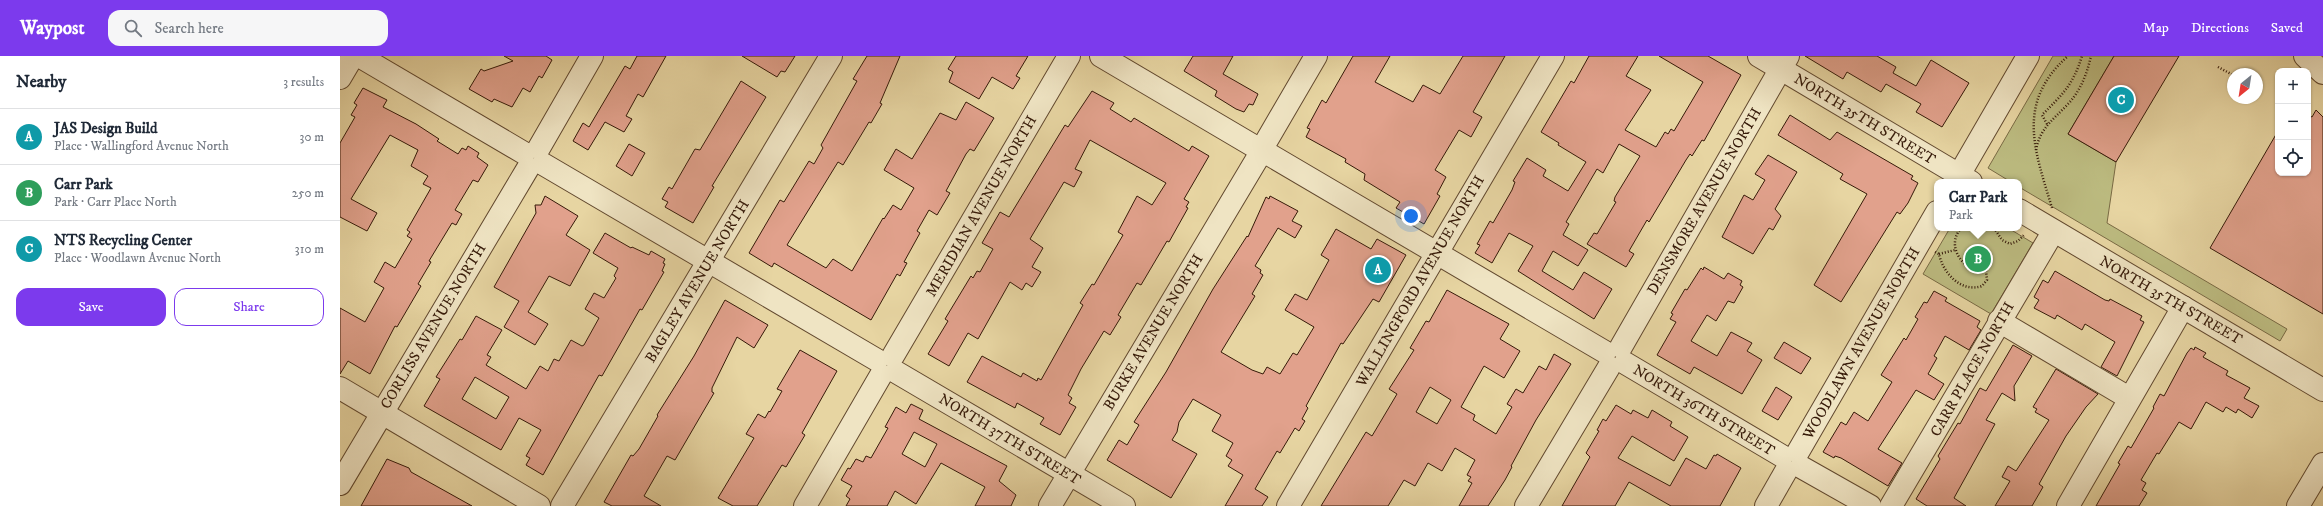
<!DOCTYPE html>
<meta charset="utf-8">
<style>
body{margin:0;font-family:"IM FELL DW Pica",serif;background:#f6f6f7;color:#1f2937}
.controls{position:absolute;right:12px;top:12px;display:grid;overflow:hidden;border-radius:8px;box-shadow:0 1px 3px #0004}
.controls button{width:36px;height:36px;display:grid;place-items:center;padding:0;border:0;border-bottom:1px solid #e0e1e3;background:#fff;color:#1f2937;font:20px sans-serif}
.compass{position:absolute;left:1887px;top:12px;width:36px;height:36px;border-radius:50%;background:#fff;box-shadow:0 1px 3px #0004;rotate:210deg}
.you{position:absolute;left:1071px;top:160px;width:14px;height:14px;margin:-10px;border:3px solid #fff;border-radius:50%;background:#1a73e8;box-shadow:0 0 0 6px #1a73e833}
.badge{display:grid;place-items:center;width:26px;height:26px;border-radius:50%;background:#7c3aed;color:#fff;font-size:13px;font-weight:700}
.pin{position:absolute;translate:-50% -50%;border:2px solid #fff;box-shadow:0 1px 4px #0006}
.popup{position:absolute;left:1594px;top:123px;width:88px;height:52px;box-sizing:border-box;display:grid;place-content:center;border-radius:8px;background:#fff;filter:drop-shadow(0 1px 3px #0005);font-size:13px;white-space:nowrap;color:#747a83}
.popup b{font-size:15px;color:#1f2937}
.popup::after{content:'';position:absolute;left:50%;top:100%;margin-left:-8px;border:8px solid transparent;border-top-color:#fff}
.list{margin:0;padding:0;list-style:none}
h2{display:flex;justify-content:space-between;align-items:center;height:52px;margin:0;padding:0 16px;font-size:17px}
h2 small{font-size:13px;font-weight:400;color:#747a83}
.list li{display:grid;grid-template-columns:26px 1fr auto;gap:12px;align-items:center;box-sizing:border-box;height:56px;padding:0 16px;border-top:1px solid #e0e1e3}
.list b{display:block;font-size:15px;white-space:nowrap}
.list p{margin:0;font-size:13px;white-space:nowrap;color:#747a83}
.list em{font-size:13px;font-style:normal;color:#747a83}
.actions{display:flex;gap:8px;padding:12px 16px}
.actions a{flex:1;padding:9px 0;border:1px solid #7c3aed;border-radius:12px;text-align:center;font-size:14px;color:#7c3aed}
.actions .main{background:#7c3aed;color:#fff}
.icon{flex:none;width:22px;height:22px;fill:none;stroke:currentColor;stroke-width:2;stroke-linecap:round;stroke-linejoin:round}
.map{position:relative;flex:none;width:1983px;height:450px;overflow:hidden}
header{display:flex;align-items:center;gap:24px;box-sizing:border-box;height:56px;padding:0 20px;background:#7c3aed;color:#fff}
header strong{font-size:19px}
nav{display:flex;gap:22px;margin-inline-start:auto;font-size:14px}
.search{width:280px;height:36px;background:#f6f6f7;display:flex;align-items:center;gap:10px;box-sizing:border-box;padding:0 14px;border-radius:12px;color:#747a83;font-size:15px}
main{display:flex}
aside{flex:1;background:#fff}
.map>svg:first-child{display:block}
.green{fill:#bcbb80;stroke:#796a44}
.building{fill:#e1a18c;stroke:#361a09;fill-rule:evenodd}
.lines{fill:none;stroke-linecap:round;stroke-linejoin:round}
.minor-casing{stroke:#62492f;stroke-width:24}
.path{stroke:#361a09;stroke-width:2.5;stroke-dasharray:1 2;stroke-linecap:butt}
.minor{stroke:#efe4c3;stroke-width:22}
.labels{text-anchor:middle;stroke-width:3;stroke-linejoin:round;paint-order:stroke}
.street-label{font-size:15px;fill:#361a09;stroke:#efe4c3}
</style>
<header>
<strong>Waypost</strong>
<div class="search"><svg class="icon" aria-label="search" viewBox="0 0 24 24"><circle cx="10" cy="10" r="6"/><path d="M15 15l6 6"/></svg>Search here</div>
<nav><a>Map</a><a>Directions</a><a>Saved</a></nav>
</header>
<main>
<aside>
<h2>Nearby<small>3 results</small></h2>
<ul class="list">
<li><span class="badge" style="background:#0f9aa8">A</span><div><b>JAS Design Build</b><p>Place · Wallingford Avenue North</p></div><em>30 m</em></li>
<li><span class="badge" style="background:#2e9e5b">B</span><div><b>Carr Park</b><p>Park · Carr Place North</p></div><em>250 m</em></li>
<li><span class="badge" style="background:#0f9aa8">C</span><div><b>NTS Recycling Center</b><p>Place · Woodlawn Avenue North</p></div><em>310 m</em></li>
</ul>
<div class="actions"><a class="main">Save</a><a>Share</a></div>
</aside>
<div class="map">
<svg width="1983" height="450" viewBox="0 0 1983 450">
<rect width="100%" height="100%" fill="#e7d5a2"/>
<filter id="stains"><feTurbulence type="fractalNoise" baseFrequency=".005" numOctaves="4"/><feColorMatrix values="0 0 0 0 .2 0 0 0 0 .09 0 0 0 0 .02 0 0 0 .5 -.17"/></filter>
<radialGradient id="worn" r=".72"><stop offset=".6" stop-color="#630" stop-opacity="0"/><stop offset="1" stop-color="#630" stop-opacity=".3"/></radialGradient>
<g class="green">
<polygon points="1713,0 1774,0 1728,78 1776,106 1767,167 1947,273 1940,285 1679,131 1679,126 1671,126 1648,112"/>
<polygon points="1610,172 1668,172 1693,187 1651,258 1583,218"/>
</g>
<g class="building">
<polygon points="164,0 206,0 212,4 202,22 199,20 190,36 183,32 172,51 154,43 152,46 129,33 141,13 144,15 173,5"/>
<polygon points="297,0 326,0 303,41 298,38 286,60 292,63 284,76 265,66 248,94 233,85 243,67 249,71 285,10 290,13"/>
<polygon points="402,0 455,0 445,16 441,15 437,21"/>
<polygon points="527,0 560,0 540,47 542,48 531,67 529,66 503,109 498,106 447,189 486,212 493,203 512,215 543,162 544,163 553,149 561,154 574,132 544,114 556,93 572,103 600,57 616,64 626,46 654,62 634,95 630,93 626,98 606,135 610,137 597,159 589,154 577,175 580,177 564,206 567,207 560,220 557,218 531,264 434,207 432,211 409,197 440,144 444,146 469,105 474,108 483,92 481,89 517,25 513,23"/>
<polygon points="616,0 688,0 676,20 680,22 673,33 652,21 639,43 609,26 613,16 608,13"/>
<polygon points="853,0 893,0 883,18 918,38 913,49 909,48 904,56 896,53 875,40 877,35 844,15"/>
<polygon points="1013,0 1050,0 1035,26 1073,46 1083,29 1100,38 1123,0 1165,0 1133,56 1142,61 1131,81 1119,74 1095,114 1106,121 1097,138 1100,140 1084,168 1056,152 1060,146 1024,124 1025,118 1005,106 1006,103 966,81 970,73 967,72 982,44 986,47"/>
<polygon points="1249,0 1298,0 1286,20 1311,34 1285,74 1316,91 1325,76 1328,78 1331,73 1334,75 1363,26 1319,0 1368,0 1401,19 1364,85 1362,84 1352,100 1350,98 1346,104 1309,166 1307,164 1289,195 1294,198 1286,211 1247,188 1254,177 1257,178 1276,146 1274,145 1275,141 1300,100 1279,88 1263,117 1257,113 1226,166 1229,168 1223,179 1248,194 1238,210 1213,195 1202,215 1233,234 1244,216 1272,233 1254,263 1178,215 1193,190 1169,177 1152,207 1135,197 1140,189 1137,188 1150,165 1153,167 1172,134 1175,126 1173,125 1187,102 1206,114 1203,120 1228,135 1246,106 1218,89 1219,87 1201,76 1231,25 1234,27"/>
<polygon points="1465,0 1537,0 1556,11 1553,17 1576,30 1591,4 1629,27 1602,71 1576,56 1581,48 1546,28 1541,36 1507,16 1503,23"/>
<polygon points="1774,0 1839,0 1776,106 1728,78"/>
<polygon points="401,25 426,41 372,130 374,131 353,167 325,151 328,146 322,143 329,131 332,133 355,93 360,94"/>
<polygon points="23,32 47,44 43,51 76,68 99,83 97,85 118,98 122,92 126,94 128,90 139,97 137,101 148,109 138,126 133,124 115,154 122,158 116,169 112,167 89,205 91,206 78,228 81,230 57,271 55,270 30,318 8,305 0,318 0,252 25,266 44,232 34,226 45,206 55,212 72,183 67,180 70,176 67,174 91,132 83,128 88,120 71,110 78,94 50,79 11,143 37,157 27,175 0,161 0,87 15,61 11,59 17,49 14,47"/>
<polygon points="752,35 774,47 770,53 791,66 794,62 849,95 852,90 869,100 844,143 849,146 846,151 848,152 829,186 827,185 801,229 797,227 778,259 781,261 770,279 764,275 741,313 728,339 732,342 729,347 736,351 720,379 700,368 704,362 677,347 675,352 627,326 642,300 681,321 683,317 697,325 698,322 701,324 743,249 740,247 752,228 754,229 783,179 778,176 797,140 812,149 826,127 750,84 735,113 742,116 734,131 724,126 690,183 703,192 692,211 701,216 692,231 686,227 682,234 670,226 638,283 628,277 609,310 588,298 608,265 605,263 631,220 633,222 637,215 640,216 653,193 642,187 660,156 669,161 725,69 728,71"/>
<polygon points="1976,54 1983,61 1983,258 1870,192 1938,75 1938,117 1968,117 1968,59 1972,61"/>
<polygon points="1450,59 1490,84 1497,76 1573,120 1571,123 1578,127 1568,147 1560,158 1557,156 1501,246 1474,229 1527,138 1500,123 1503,118 1438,79"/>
<polygon points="289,88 305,97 292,120 276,110"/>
<polygon points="1428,99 1457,116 1435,153 1441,160 1433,174 1429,172 1413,198 1382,181 1404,139 1413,144 1425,124 1415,118"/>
<polygon points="205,140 238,160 226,179 250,194 230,230 209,220 188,256 208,268 195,289 164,271 179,245 154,231 196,157 195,149 201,149"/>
<polygon points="930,140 958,155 952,165 962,170 955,182 938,172 915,210 921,214 920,217 923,219 912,238 915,240 881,296 912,314 923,318 927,311 940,318 953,297 957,299 974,271 945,254 955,238 967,244 989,204 981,199 996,173 1031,193 1037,183 1066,199 1039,246 1033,243 1003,288 1001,287 966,350 968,352 962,363 965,365 959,375 955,372 940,397 937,395 915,433 928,441 922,450 885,450 903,419 888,410 892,404 886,400 893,387 872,375 881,359 853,343 839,366 837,376 832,384 857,398 831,442 767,404 779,384 787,389 799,369 794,366 826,316 873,233 907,180 908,181 926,141 929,143"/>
<path d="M265 177 291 192 292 191 309 199 311 195 325 203 323 207 325 208 322 215 324 216 302 254 300 253 262 320 259 319 203 419 186 409 190 402 186 400 201 374 179 362 161 394 84 350 100 323 96 321 120 283 122 284 136 260 162 274 147 299 151 301 146 309 186 333 200 310 208 315 214 303 219 305 231 284 242 290 244 289 259 262 245 253 254 237 264 242 276 222 274 220 278 212 253 197ZM135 321 169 341 156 363 122 343Z"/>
<polygon points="1364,211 1384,223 1388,217 1402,225 1400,229 1403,231 1394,247 1388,245 1376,265 1367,259 1351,285 1377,300 1391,276 1412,287 1407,295 1422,304 1402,338 1354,311 1350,318 1317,299 1336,266 1330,263 1333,258 1331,257 1345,233 1347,234 1361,212 1363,214"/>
<polygon points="1715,215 1765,244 1769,245 1770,243 1802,260 1800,264 1804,266 1777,320 1761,311 1775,286 1745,268 1742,274 1717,259 1715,263 1694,252 1699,244 1694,241 1703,224 1708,227"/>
<path d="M1107 234 1169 268 1160 283 1180 295 1164 322 1144 310 1121 351 1135 359 1133 364 1156 378 1172 351 1167 348 1176 333 1183 337 1199 310 1206 314 1214 298 1231 308 1196 364 1171 410 1172 411 1165 424 1148 450H1119L1132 427 1128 425 1131 421 1127 419 1135 404 1115 392 1102 415 1088 407 1075 430 1064 424 1048 450H981L1026 376 1032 380 1057 338 1049 333 1074 294 1070 292 1086 265 1089 266ZM1090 331 1111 344 1097 368 1076 356Z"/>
<polygon points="1594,235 1607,242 1605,245 1640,265 1637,271 1641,274 1629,294 1605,280 1594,300 1597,302 1588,318 1604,328 1594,344 1576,334 1538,393 1562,407 1548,430 1501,402 1495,400 1494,402 1483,396 1501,366 1506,369 1514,356 1528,365 1552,326 1541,319 1564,282 1566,284 1578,263 1575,261 1584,246 1587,247"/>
<polygon points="385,244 428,269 414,292 397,281 372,332 372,336 374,337 335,404 327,400 304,440 321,450 272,450 264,446 291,399 293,400 299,393 318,360 317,359 354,300"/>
<polygon points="1444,286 1471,302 1461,318 1434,302"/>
<polygon points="1673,289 1692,300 1674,330 1675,345 1662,337 1646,364 1655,368 1614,442 1626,450 1587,450 1576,443 1600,403 1598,400 1618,367 1620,368 1640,332 1646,335"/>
<polygon points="1855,291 1866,297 1863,301 1888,315 1886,319 1910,332 1904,342 1919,350 1912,362 1898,353 1896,357 1886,351 1883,356 1866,346 1851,373 1839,366 1819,398 1817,397 1801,424 1806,427 1802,434 1807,437 1799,450 1756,450 1780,408 1778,407 1788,390 1791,392 1814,352 1813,351 1820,338 1824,340 1847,297 1851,292 1854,294"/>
<polygon points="460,294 497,315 462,377 465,379 446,411 442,409 417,450 393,450 378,442 414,382 406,378 418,358 425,362 429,355 430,356 442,335 437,333"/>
<polygon points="1716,313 1758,338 1746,351 1726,380 1699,428 1703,431 1692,450 1655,450 1670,425 1662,421 1668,410 1676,415 1709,364 1695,356 1697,353 1693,351"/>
<polygon points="1436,331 1452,341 1438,364 1422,355"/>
<path d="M571 348 583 354 579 363 667 410 659 425 676 439 671 450H635L645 431 601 407 576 448 555 435 547 450H506L510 443 506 440 512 430 501 424 508 412 510 413 516 403 523 406 526 400 531 402 548 372 545 371 556 351 566 357ZM574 376 597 388 585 411 562 398Z"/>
<polygon points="1276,349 1291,358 1293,354 1308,362 1312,354 1332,366 1330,370 1348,381 1334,405 1292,380 1278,402 1330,430 1346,402 1366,413 1374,399 1376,400 1377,398 1401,412 1380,450 1331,450 1289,426 1275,450 1222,450 1250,401 1246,397 1259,375 1257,374 1263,363 1266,365"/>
<polygon points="47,403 69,412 71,416 132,450 21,450"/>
</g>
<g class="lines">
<defs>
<g id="minor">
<polyline points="19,0 184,97"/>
<polyline points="761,0 912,89"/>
<polyline points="1419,0 1631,126"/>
<polyline points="1965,0 1983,17"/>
<polyline points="0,22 13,0"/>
<polyline points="927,84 976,0"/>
<polyline points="199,92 252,0"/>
<polyline points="930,99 1265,296"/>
<polyline points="203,108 537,304"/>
<polyline points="1615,126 1688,0"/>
<polyline points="1679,154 1983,334"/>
<polyline points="1659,265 1789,342"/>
<polyline points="1281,291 1448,0"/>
<polyline points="553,300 729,0"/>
<polyline points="1285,307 1442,400"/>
<polyline points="556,316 784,450"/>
<polyline points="0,332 199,450"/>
<polyline points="1458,396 1597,156"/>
<polyline points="1461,411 1530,450"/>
<polyline points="0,428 188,112"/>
<polyline points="222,450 491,0"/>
<polyline points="465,450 541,319"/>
<polyline points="710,450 917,103"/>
<polyline points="948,450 1213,0"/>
<polyline points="1186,450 1269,311"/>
<polyline points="1426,450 1446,415"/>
<polyline points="1551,450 1713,176"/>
<polyline points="1728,450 1843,251"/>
<polyline points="1958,450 1983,408"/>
</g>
</defs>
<use href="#minor" class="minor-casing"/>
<g class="path">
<polyline points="1878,11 1893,19"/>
<path d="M1707 68 1702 59C1723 38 1733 29 1742 0"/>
<path d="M1696 94C1700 72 1713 64 1727 49 1740 36 1747 18 1751 0"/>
<path d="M1712 152C1695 95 1675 47 1728 0"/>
<polyline points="1654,172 1662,184 1670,188 1678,185 1685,178"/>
<path d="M1595 196 1599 198C1603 217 1621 237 1642 230L1647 224 1646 215 1639 210 1625 208C1614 198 1611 184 1621 172"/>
<polyline points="1599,198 1615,194"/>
</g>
<use href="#minor" class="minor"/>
</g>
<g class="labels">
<g class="street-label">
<text transform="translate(1525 63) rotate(31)" y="5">NORTH 35TH STREET</text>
<text transform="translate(1364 145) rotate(-60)" y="5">DENSMORE AVENUE NORTH</text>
<text transform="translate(641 150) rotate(-60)" y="5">MERIDIAN AVENUE NORTH</text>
<text transform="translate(357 225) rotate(-59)" y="5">BAGLEY AVENUE NORTH</text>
<text transform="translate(1080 225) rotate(-60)" y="5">WALLINGFORD AVENUE NORTH</text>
<text transform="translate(1831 244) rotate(30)" y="5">NORTH 35TH STREET</text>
<text transform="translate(93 270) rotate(-59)" y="5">CORLISS AVENUE NORTH</text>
<text transform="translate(813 276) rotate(-59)" y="5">BURKE AVENUE NORTH</text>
<text transform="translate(1521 287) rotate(-60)" y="5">WOODLAWN AVENUE NORTH</text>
<text transform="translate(1632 313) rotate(-60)" y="5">CARR PLACE NORTH</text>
<text transform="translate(1364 354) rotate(31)" y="5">NORTH 36TH STREET</text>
<text transform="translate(670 383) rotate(31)" y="5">NORTH 37TH STREET</text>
</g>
</g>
<rect width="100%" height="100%" filter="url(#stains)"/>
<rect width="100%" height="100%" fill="url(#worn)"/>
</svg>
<div class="controls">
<button>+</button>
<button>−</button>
<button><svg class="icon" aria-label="locate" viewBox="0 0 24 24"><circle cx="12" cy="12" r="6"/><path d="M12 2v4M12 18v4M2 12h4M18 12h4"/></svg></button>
</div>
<svg class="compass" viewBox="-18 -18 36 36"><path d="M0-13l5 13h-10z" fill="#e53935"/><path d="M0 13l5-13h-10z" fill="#747a83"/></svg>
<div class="you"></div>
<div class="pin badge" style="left:1038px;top:214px;background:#0f9aa8">A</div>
<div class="pin badge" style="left:1638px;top:203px;background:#2e9e5b">B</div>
<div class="popup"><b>Carr Park</b>Park</div>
<div class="pin badge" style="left:1781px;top:44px;background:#0f9aa8">C</div>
</div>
</main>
